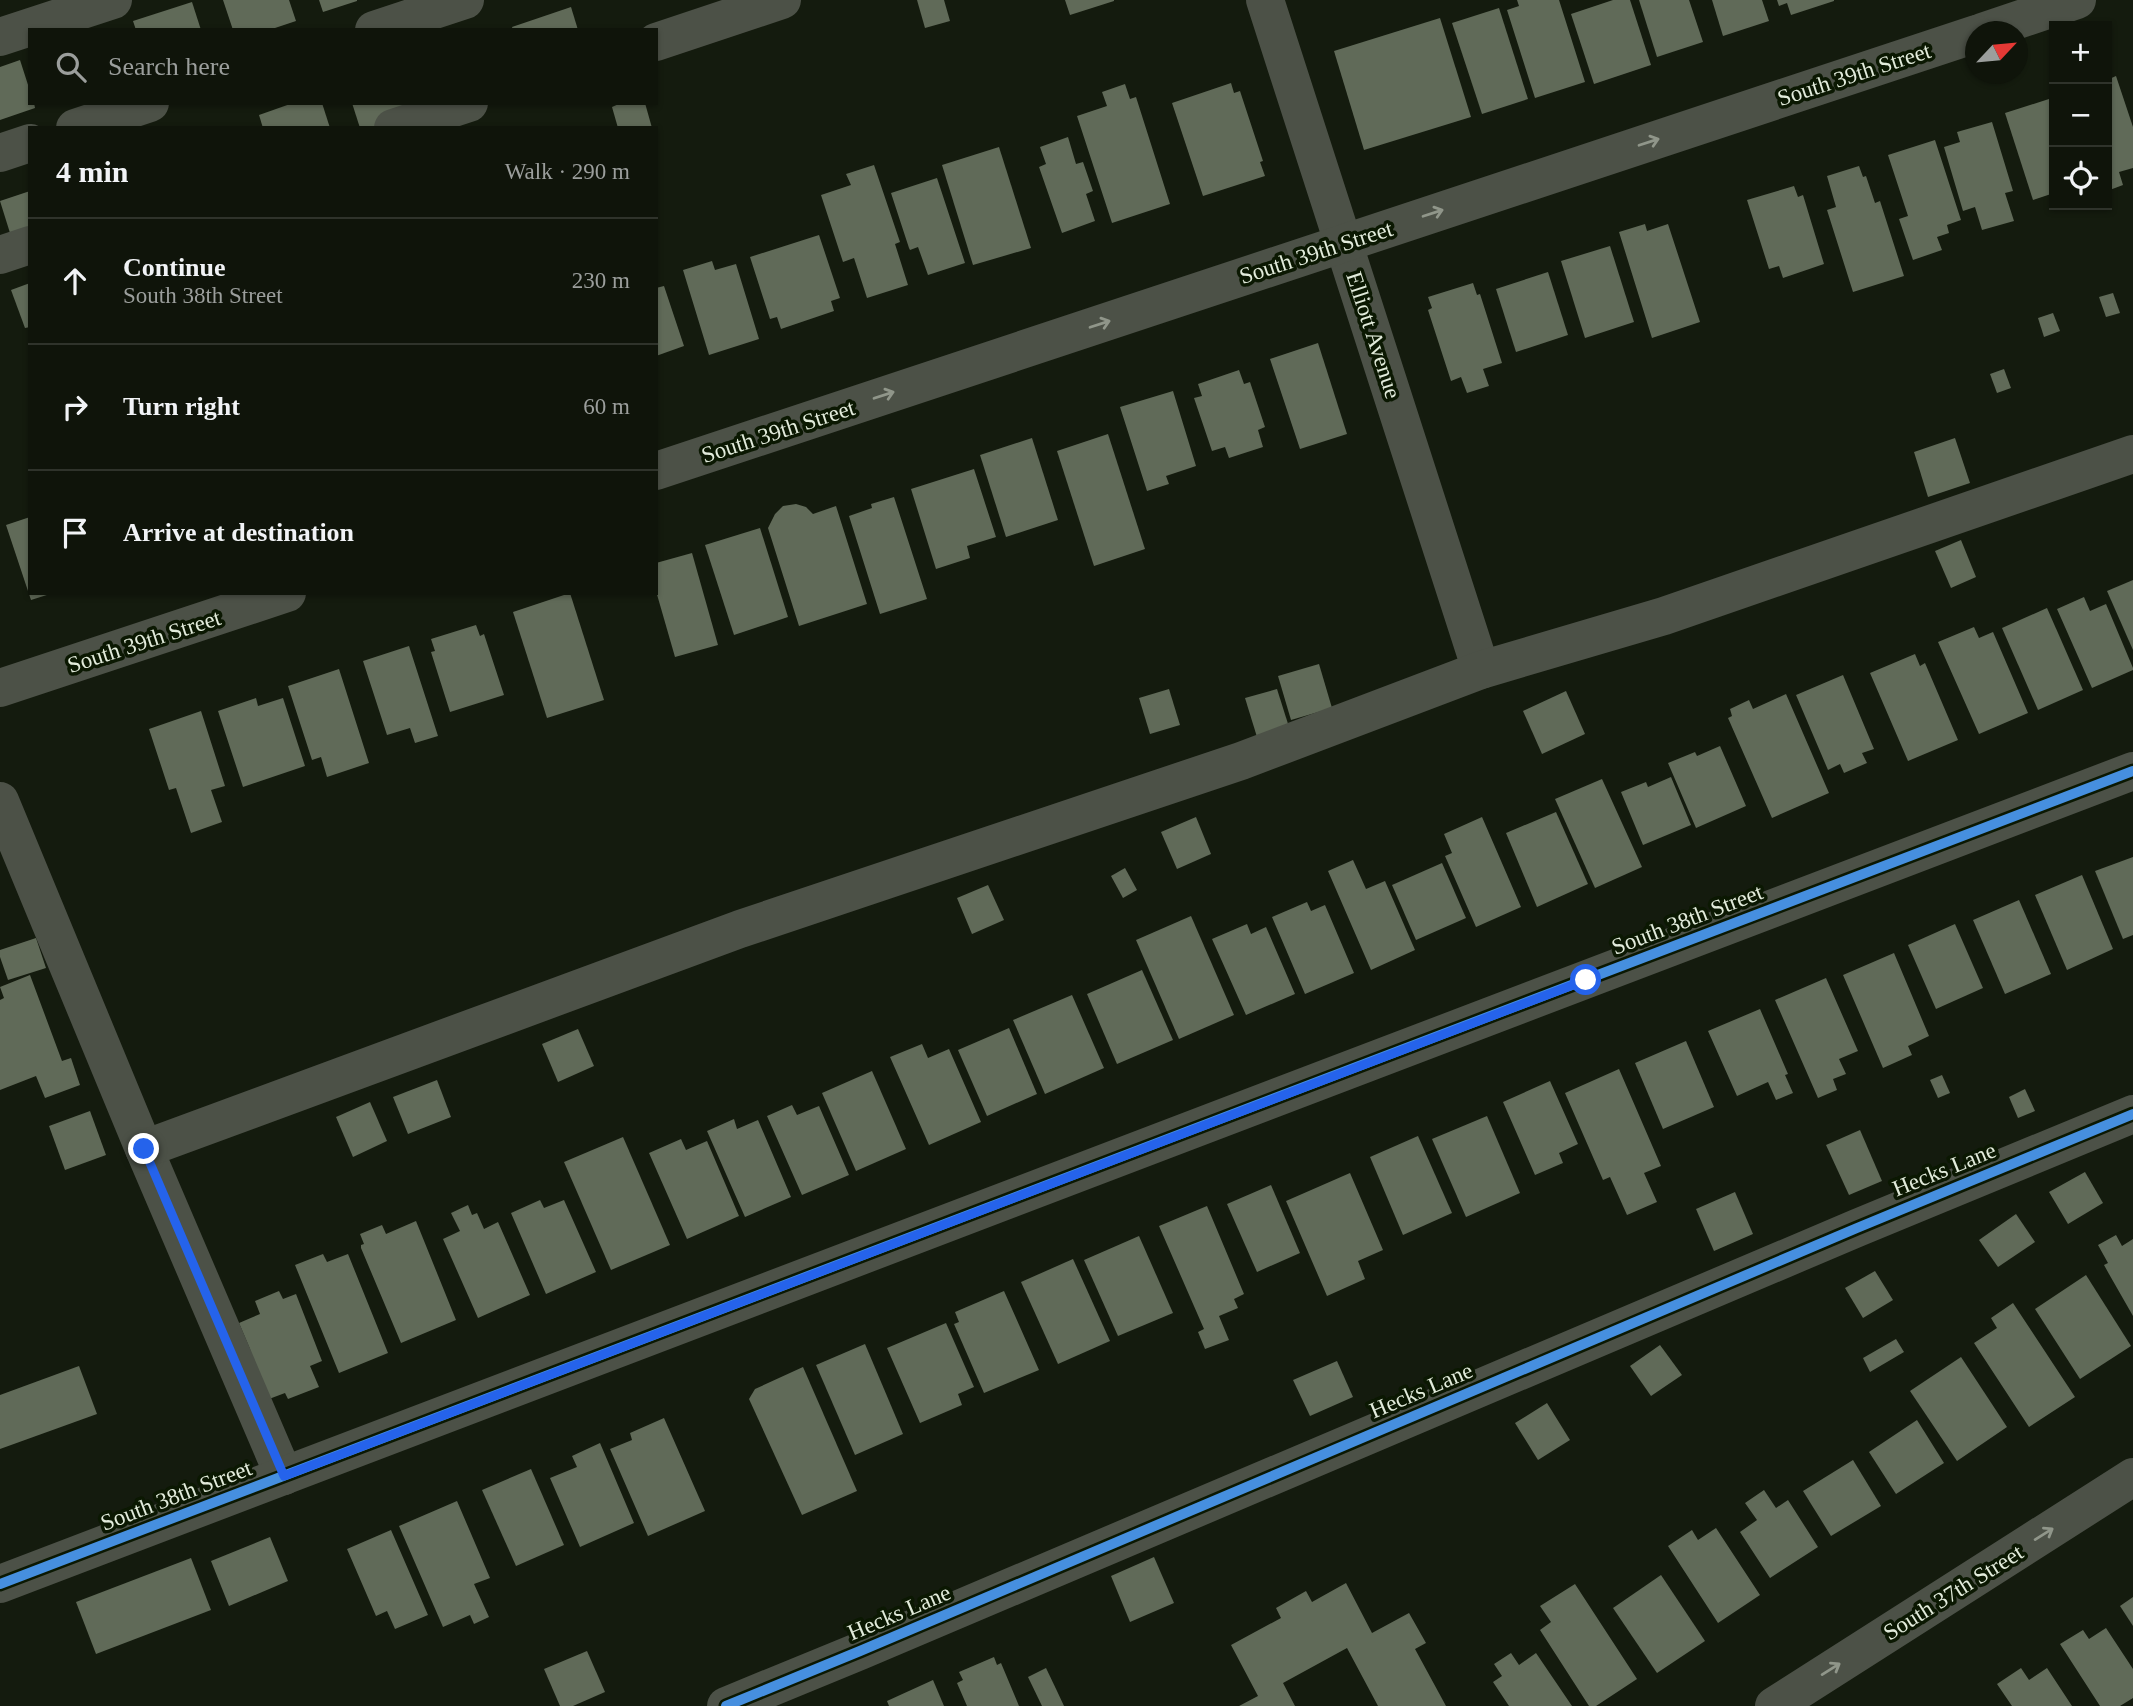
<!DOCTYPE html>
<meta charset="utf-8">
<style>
body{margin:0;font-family:"Times New Roman",serif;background:#181d13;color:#f1f3f6}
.controls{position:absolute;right:21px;top:21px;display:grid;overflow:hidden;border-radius:0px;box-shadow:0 2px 5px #0004}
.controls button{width:63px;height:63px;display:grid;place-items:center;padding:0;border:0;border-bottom:2px solid #2f332b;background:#0f140a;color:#f1f3f6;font:35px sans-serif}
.compass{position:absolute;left:1965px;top:21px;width:63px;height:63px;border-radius:50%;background:#0f140a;box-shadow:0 2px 5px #0004;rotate:64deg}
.stop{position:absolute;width:21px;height:21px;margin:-16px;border:5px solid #2563eb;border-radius:50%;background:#fff}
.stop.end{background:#2563eb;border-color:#fff;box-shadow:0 2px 7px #0008}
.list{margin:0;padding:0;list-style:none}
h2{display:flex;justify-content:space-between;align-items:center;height:91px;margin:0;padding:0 28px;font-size:30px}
h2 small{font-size:23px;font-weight:400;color:#9b9e9c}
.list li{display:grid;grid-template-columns:46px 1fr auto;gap:21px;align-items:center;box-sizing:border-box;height:126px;padding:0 28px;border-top:2px solid #2f332b}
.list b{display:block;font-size:26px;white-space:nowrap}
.list p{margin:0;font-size:23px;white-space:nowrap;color:#9b9e9c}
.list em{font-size:23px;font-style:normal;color:#9b9e9c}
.icon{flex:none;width:38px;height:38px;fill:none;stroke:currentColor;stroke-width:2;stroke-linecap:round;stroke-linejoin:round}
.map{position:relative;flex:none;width:2133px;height:1706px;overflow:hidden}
.search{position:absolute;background:#0f140a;box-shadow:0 2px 5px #0004;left:28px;top:28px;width:630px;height:77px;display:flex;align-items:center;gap:18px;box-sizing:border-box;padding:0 24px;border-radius:0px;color:#9b9e9c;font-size:26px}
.panel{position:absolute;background:#0f140a;box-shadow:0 2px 5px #0004;left:28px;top:126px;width:630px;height:469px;border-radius:0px}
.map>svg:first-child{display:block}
.building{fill:#606a58}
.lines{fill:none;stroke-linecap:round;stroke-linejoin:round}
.minor{stroke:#4c5147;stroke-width:38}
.cycleway-casing{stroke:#0b1802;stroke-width:15}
.cycleway{stroke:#468fdf;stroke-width:10}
.oneway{stroke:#90968a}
.route{stroke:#2563eb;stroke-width:9}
.labels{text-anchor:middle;stroke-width:7;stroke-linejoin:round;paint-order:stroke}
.street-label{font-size:23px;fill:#e2ebdb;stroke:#0b1802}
</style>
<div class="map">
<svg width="2133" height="1706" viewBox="0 0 2133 1706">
<rect width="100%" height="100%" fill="#141b0e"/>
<g class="building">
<polygon points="223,0 289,0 296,21 269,30 233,30"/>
<polygon points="319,0 357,0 357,1 323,12"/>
<polygon points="917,0 944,0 950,21 925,28"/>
<polygon points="1065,0 1114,0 1114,1 1070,15"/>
<polygon points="1517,0 1559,0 1585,82 1535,98 1507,10 1519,6"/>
<polygon points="1613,0 1630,0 1651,65 1594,84 1571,14"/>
<polygon points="1639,0 1689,0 1703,42 1657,57"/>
<polygon points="1712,0 1762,0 1769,21 1723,36"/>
<polygon points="1777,0 1834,0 1834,1 1791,15 1787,3 1779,6"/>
<polygon points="192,2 201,30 136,30 133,21"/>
<polygon points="571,7 578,30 513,30 512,27"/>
<polygon points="1499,8 1528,99 1482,114 1452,23"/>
<polygon points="1440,18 1471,117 1364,150 1334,51"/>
<polygon points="20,60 30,91 30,103 34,103 35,108 0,120 0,67"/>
<polygon points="2116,76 2133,127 2133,168 2119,172 2123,185 2107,191 2107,80"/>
<polygon points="1231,83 1234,93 1240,91 1263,161 1260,162 1265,176 1203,196 1172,103"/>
<polygon points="1125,84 1130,99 1136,97 1170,204 1112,223 1077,116 1107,106 1102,92"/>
<polygon points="2052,98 2054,105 2054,193 2033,200 2005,113"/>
<polygon points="293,103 322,103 330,128 263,128 259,115"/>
<polygon points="352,103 417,103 379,128 360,128"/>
<polygon points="621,103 645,103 652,128 618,128 612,107"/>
<polygon points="1992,122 2013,191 2005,193 2014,221 1982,230 1975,207 1963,211 1944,147 1960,142 1957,132"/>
<polygon points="1068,137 1076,164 1083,162 1093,191 1086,194 1095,221 1062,233 1039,167 1046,164 1040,147"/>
<polygon points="1935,140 1961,220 1947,225 1949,233 1937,237 1942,250 1913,260 1899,219 1908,216 1888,155"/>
<polygon points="999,147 1031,248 973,265 942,165"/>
<polygon points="874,165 900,242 895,244 908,285 867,298 854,258 843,262 821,195 851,185 846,174"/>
<polygon points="1859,166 1863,177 1866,176 1875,203 1880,201 1904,276 1853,292 1827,210 1836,207 1827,176"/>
<polygon points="937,178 965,263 928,275 918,247 910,250 909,248 891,193"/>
<polygon points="1794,186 1798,197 1803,195 1824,264 1783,278 1779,266 1769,269 1747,200"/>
<polygon points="30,191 30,244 15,249 0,201"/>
<polygon points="1645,224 1647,231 1668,224 1700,322 1652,338 1619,232"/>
<polygon points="819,235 840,298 831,301 834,311 781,329 777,317 770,319 750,257"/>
<polygon points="1610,246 1634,322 1585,338 1561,261"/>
<polygon points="712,261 715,270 736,264 759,339 709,355 683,270"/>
<polygon points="1548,272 1568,335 1516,352 1496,289"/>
<polygon points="30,283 30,327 25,328 11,290"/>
<polygon points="1473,283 1477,295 1480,294 1502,363 1483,369 1489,386 1467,393 1461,377 1451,381 1428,310 1432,308 1428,297"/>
<polygon points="664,286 684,346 656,356 656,288"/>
<polygon points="2113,293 2120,313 2106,317 2099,297"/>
<polygon points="2053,313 2060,331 2044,337 2038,318"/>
<polygon points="1318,343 1347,434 1300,449 1270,359"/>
<polygon points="2004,369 2011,388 1997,393 1990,374"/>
<polygon points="1239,370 1244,384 1250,382 1265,427 1258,430 1263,447 1229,458 1225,447 1212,451 1194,398 1202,396 1198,384"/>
<polygon points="1173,391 1196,466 1166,476 1169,484 1147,491 1120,407"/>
<polygon points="1108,434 1145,549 1094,566 1057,451"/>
<polygon points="1032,438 1058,520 1006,537 980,455"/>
<polygon points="1955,438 1970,483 1928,497 1914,452"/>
<polygon points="974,469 996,537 967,546 970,558 936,569 911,489"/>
<polygon points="894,497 927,599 880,614 849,516 872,508 871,504"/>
<polygon points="796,504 806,507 813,514 836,506 867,604 799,626 768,528 775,514 783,506"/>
<polygon points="30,517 30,593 50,594 31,600 6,525"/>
<polygon points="760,528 788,617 734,635 705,545"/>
<polygon points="1961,540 1976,577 1951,588 1935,551"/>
<polygon points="692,553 718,645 675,657 656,591 656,563"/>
<polygon points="2133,580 2133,650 2107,591"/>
<polygon points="570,593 604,700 547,718 513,612"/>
<polygon points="2084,597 2090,611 2106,604 2133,668 2133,670 2092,688 2057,609"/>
<polygon points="2047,608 2083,690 2038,710 2002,628"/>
<polygon points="476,625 480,636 484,634 504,695 450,712 431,652 435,651 431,639"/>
<polygon points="1974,627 1979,638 1993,632 2028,713 1979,734 1938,642"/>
<polygon points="409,646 438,736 415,743 410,728 387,735 363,661"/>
<polygon points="1915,654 1920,666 1925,663 1958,740 1908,761 1870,673"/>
<polygon points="1319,664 1332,708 1291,720 1278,676"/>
<polygon points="339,669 369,763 327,777 321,757 312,760 288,686"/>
<polygon points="1843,675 1874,749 1862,753 1867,763 1844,773 1840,764 1828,770 1796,695"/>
<polygon points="1169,689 1180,725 1150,734 1139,698"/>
<polygon points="1277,689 1289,727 1257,737 1245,698"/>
<polygon points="1566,691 1585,734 1542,754 1523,711"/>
<polygon points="1786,694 1829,793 1772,818 1728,718 1732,716 1730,709 1749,700 1753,709"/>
<polygon points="256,698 258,706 283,698 305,766 243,787 218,711"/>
<polygon points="201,711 225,786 211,790 222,822 191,833 176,788 169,790 149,729"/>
<polygon points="1720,746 1746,806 1696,828 1668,763 1695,752 1697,756"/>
<polygon points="1671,777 1691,825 1643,845 1621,792 1646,782 1648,787"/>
<polygon points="1602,779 1642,867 1595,888 1555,799"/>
<polygon points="1556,812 1588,884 1537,907 1506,833"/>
<polygon points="1196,817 1211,854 1177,869 1161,832"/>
<polygon points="1482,817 1521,907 1476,927 1445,856 1452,853 1444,834"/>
<polygon points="2133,857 2133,935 2123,939 2095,871"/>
<polygon points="1353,860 1366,889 1385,881 1415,950 1371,970 1328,871"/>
<polygon points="1442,863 1466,918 1416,940 1392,885"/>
<polygon points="1125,868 1137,890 1123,898 1111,876"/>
<polygon points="2082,875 2113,949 2067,970 2035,895"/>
<polygon points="988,885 1004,920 972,934 957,898"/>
<polygon points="2019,900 2051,974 2005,994 1973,920"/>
<polygon points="1307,902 1311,911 1325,905 1354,973 1305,994 1272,917"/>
<polygon points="1191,916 1234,1015 1179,1039 1136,940"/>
<polygon points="1247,924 1251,934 1266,927 1295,994 1246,1015 1212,939"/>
<polygon points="1955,924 1983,988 1936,1009 1908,945"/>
<polygon points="36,938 46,968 8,980 0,957 0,950"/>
<polygon points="1894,953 1929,1036 1908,1046 1912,1055 1883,1068 1843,975"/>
<polygon points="1142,970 1173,1040 1117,1064 1087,994"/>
<polygon points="30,975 62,1061 71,1058 80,1085 45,1098 36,1076 0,1090 0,1000 4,998 0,987"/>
<polygon points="1826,978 1858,1051 1839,1059 1846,1074 1833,1079 1837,1090 1818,1098 1775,1000"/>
<polygon points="1072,995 1104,1068 1045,1094 1013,1020"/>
<polygon points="1760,1009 1788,1074 1785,1075 1793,1093 1776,1100 1768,1082 1737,1096 1708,1031"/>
<polygon points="1009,1028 1037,1094 987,1116 958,1050"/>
<polygon points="578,1029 594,1066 558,1082 542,1044"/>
<polygon points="1686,1041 1714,1107 1663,1129 1635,1063"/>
<polygon points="922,1044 928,1058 949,1049 981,1122 929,1145 890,1057"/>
<polygon points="1619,1069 1661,1166 1644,1173 1657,1202 1627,1215 1610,1177 1603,1180 1565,1093"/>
<polygon points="872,1071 906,1149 856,1171 822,1093"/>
<polygon points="1942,1075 1950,1093 1938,1098 1930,1080"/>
<polygon points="437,1080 451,1117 408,1134 393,1097"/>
<polygon points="1550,1081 1578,1144 1559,1153 1563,1163 1535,1175 1503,1102"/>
<polygon points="2025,1089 2035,1111 2018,1118 2009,1097"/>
<polygon points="370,1102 387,1141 353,1157 336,1117"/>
<polygon points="792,1105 797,1115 819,1106 849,1175 802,1195 767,1116"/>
<polygon points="90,1111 106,1155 65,1170 49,1126"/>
<polygon points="1487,1116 1520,1193 1466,1217 1432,1139"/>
<polygon points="734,1119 737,1129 758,1120 791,1197 745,1217 707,1131"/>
<polygon points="1860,1130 1882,1181 1849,1195 1826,1145"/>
<polygon points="1418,1136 1452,1213 1403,1235 1370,1157"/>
<polygon points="623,1137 670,1245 611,1270 564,1162"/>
<polygon points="681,1139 686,1150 707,1141 739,1216 687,1239 649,1153"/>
<polygon points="2085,1172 2103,1203 2068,1224 2049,1192"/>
<polygon points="1350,1173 1383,1250 1358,1261 1365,1279 1327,1296 1286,1201"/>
<polygon points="1271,1185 1300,1253 1257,1272 1227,1204"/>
<polygon points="1735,1192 1753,1234 1714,1251 1696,1209"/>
<polygon points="540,1200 544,1208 564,1200 596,1272 546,1294 511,1213"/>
<polygon points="468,1205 472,1215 477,1213 484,1229 498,1222 530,1295 478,1318 443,1239 460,1231 451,1213"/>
<polygon points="1207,1206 1244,1294 1234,1299 1238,1308 1219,1316 1229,1340 1205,1349 1198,1332 1204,1329 1159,1226"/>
<polygon points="2016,1214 2035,1242 1998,1267 1979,1240"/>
<polygon points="416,1221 456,1320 401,1343 361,1248 361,1245 364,1244 360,1234 382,1225 386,1234"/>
<polygon points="2116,1235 2122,1246 2133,1239 2133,1316 2109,1274 2104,1265 2108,1263 2098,1245"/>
<polygon points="1139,1236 1173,1313 1118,1336 1084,1260"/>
<polygon points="323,1254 327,1262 348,1254 388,1353 339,1373 295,1265"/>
<polygon points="1073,1259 1110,1341 1058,1364 1021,1282"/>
<polygon points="1875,1271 1893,1300 1863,1318 1845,1288"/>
<polygon points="2086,1275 2131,1346 2080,1379 2035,1309"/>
<polygon points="279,1291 283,1299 296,1294 322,1361 310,1366 319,1387 288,1399 285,1393 261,1402 250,1349 239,1323 260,1314 255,1301"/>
<polygon points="1004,1291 1039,1370 984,1393 954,1324 959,1322 955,1312"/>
<polygon points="2013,1303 2075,1397 2029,1427 1974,1343 1997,1328 1991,1318"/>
<polygon points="946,1323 974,1387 958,1394 962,1405 920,1423 887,1348"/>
<polygon points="1896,1339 1904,1352 1870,1372 1863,1358"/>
<polygon points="865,1344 903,1434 855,1455 816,1365"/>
<polygon points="1660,1345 1682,1375 1651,1396 1630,1366"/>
<polygon points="1961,1357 2007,1427 1957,1461 1910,1391"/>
<polygon points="1337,1361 1353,1397 1310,1416 1293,1380"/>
<polygon points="79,1366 97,1414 0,1449 0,1395"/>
<polygon points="803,1367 857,1491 802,1515 749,1399 755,1389"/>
<polygon points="1547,1403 1570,1440 1538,1460 1515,1423"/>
<polygon points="664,1418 705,1511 648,1536 610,1449 632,1440 630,1433"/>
<polygon points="1917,1420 1944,1463 1896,1494 1869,1452"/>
<polygon points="600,1443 634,1523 580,1547 550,1478 577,1467 572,1456"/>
<polygon points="1853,1460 1881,1506 1831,1536 1803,1491"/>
<polygon points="531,1469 564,1545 516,1566 482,1490"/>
<polygon points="1764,1490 1776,1508 1788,1500 1818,1547 1770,1578 1740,1532 1757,1520 1745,1503"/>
<polygon points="457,1501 490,1578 474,1584 489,1617 474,1624 470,1615 443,1627 399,1526"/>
<polygon points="1716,1528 1760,1595 1718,1623 1668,1546 1692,1530 1698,1540"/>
<polygon points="391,1530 428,1615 395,1629 387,1611 376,1616 347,1549"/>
<polygon points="270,1537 288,1581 229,1606 211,1561"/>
<polygon points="1154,1557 1174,1603 1130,1622 1111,1576"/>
<polygon points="191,1558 211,1610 96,1654 76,1602"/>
<polygon points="1661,1575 1705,1641 1657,1673 1613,1608"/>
<polygon points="1346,1583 1372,1633 1409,1613 1426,1643 1415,1649 1446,1706 1378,1706 1347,1648 1283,1683 1295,1706 1239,1706 1258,1696 1231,1645 1281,1618 1276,1608 1306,1591 1312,1602"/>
<polygon points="1575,1584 1637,1679 1596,1706 1589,1706 1540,1630 1551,1622 1540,1606"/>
<polygon points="2133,1597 2133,1626 2120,1606"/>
<polygon points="2106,1628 2133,1669 2133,1698 2120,1706 2100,1706 2060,1644 2083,1630 2089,1639"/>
<polygon points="587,1651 605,1692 573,1706 560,1706 544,1669"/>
<polygon points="1511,1653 1519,1665 1536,1653 1572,1706 1509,1706 1493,1682 1502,1676 1494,1664"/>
<polygon points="994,1657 997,1665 1001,1663 1019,1706 967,1706 957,1683 963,1680 959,1672"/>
<polygon points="1046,1668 1057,1691 1064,1706 1042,1706 1028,1677"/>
<polygon points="2021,1668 2029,1680 2047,1668 2072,1706 2012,1706 1997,1684"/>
<polygon points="933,1680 944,1706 889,1706 887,1701"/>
</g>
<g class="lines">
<g class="minor">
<polyline points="1265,0 1481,670"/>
<polyline points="374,30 465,0"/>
<polyline points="1982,32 2077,0"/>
<polyline points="0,37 113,0"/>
<polyline points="656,42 782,0"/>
<polyline points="75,128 150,103"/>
<polyline points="393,128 469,103"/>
<polyline points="0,153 30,143"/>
<polyline points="0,255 30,245"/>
<polyline points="656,471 1976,34"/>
<polyline points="0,688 287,593"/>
<polyline points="0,801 144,1149 284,1476"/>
<polyline points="144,1149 740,929 1241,761 1481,670 1664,616 2133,454"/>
<polyline points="0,1584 2133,771"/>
<polyline points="726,1706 860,1651 1857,1228 2133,1114"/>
<polyline points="1774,1706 2133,1477"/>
</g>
<defs>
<g id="cycleway">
<polyline points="0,1584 2133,771"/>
<polyline points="726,1706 860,1651 1857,1228 2133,1114"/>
</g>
</defs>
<use href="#cycleway" class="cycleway-casing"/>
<use href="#cycleway" class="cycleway"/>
</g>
<defs><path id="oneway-shaft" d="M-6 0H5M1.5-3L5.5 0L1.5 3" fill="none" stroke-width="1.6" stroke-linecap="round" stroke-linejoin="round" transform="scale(1.75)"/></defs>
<g class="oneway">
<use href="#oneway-shaft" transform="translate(1649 142) rotate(-18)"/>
<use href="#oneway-shaft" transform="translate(1433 213) rotate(-18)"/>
<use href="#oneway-shaft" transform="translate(1100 324) rotate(-18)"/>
<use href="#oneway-shaft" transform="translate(884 395) rotate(-18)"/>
<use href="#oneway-shaft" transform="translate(2044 1534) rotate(-32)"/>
<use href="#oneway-shaft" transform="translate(1831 1669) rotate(-32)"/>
</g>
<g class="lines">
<polyline class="route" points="144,1149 284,1476 1586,980"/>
</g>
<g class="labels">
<g class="street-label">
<text transform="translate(1854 74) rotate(-18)" y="8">South 39th Street</text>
<text transform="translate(1316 252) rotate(-18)" y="8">South 39th Street</text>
<text transform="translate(1374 335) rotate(72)" y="8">Elliott Avenue</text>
<text transform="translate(778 431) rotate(-18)" y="8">South 39th Street</text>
<text transform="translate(144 641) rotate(-18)" y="8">South 39th Street</text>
<text transform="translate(1687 919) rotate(-21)" y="8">South 38th Street</text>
<text transform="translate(1944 1169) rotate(-22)" y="8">Hecks Lane</text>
<text transform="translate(1421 1390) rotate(-23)" y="8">Hecks Lane</text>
<text transform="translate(176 1495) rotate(-21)" y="8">South 38th Street</text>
<text transform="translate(1953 1592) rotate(-32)" y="8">South 37th Street</text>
<text transform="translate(899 1612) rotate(-23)" y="8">Hecks Lane</text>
</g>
</g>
</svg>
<div class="controls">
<button>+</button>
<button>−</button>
<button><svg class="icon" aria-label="locate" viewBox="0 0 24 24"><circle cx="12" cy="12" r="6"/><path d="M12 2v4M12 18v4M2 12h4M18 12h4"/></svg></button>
</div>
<svg class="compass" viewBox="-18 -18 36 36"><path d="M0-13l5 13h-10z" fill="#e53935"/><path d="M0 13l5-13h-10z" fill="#9b9e9c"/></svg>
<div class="stop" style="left:1586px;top:980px"></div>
<div class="stop end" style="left:144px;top:1149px"></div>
<div class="search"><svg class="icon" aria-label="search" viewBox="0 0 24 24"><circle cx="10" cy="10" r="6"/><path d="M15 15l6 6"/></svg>Search here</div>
<section class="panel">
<h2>4 min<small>Walk · 290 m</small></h2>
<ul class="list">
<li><svg class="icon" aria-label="ahead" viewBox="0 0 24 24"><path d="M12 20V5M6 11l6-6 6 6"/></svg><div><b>Continue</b><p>South 38th Street</p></div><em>230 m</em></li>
<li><svg class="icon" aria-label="right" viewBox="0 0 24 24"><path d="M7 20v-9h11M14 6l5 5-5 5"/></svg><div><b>Turn right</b></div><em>60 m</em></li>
<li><svg class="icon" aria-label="arrive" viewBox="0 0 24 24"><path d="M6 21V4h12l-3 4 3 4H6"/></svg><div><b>Arrive at destination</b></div></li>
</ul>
</section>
</div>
